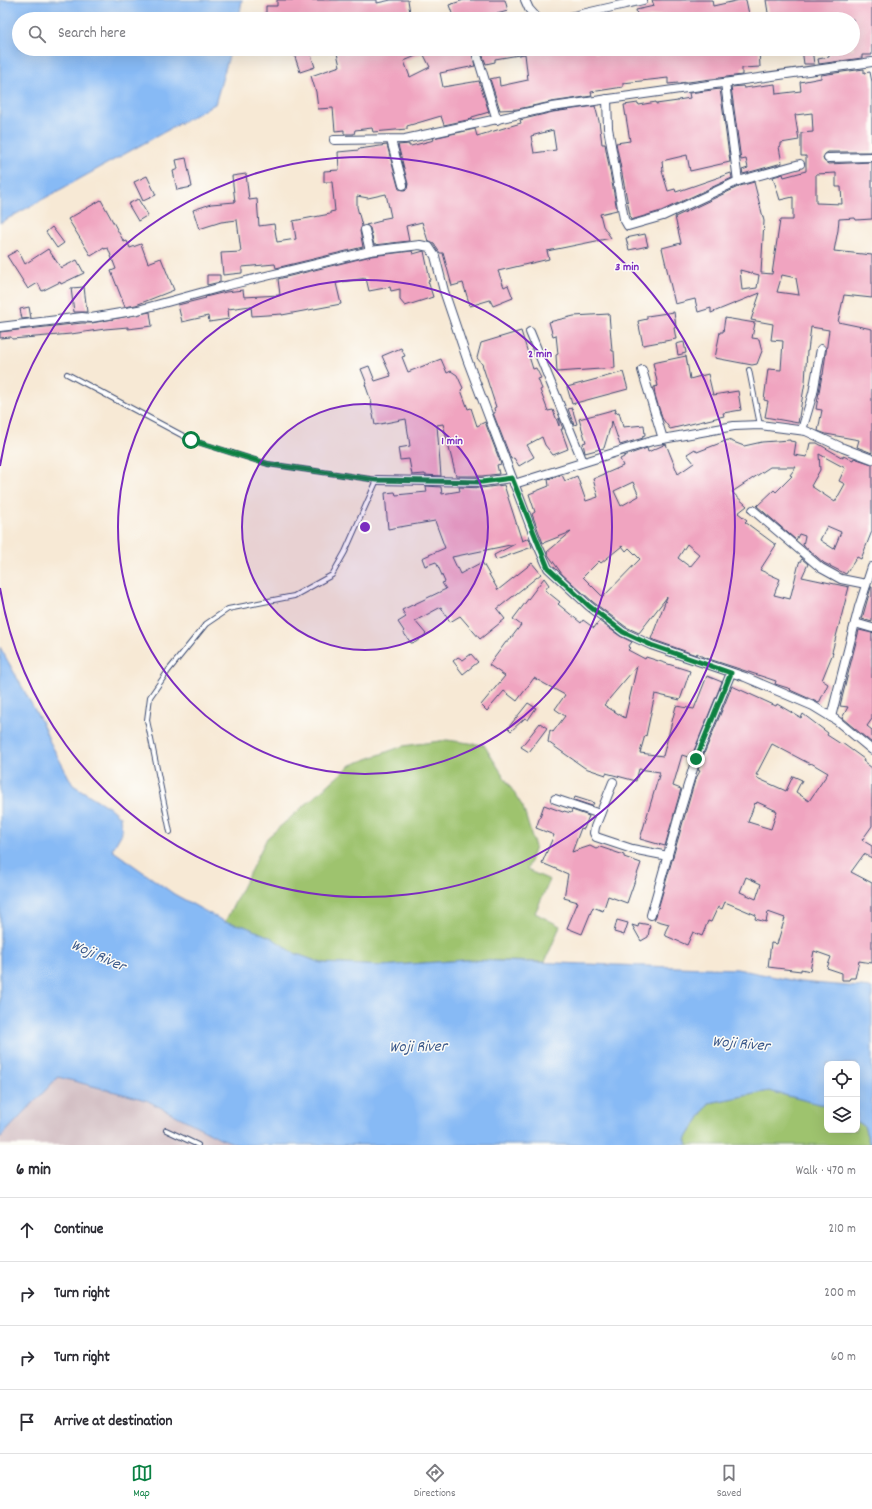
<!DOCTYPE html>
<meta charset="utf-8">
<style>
body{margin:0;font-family:Dekko,sans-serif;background:#f7f7f7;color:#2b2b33}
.controls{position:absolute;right:12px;bottom:12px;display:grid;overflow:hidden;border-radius:8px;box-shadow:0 4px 16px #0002}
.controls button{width:36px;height:36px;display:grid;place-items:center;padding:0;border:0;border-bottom:1px solid #e1e1e2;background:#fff;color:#2b2b33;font:20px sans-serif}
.stop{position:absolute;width:12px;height:12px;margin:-9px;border:3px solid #0b8043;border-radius:50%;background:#fff}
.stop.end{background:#0b8043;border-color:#fff;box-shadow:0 1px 4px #0008}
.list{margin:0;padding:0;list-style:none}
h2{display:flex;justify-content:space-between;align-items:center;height:52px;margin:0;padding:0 16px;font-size:17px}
h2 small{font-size:13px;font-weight:400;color:#7c7c81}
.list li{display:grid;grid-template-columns:26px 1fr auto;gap:12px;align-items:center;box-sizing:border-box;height:64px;padding:0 16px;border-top:1px solid #e1e1e2}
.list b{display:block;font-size:15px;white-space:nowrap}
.list em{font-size:13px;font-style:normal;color:#7c7c81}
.icon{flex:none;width:22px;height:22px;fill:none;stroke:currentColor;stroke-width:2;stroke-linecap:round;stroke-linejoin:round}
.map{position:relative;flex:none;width:872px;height:1145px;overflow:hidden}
.search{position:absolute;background:#fff;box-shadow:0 4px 16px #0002;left:12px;right:12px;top:12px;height:44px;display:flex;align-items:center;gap:10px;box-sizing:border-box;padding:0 14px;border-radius:22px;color:#7c7c81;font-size:15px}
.sheet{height:308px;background:#fff}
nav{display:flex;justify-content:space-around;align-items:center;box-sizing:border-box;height:56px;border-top:1px solid #e1e1e2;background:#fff;font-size:11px;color:#7c7c81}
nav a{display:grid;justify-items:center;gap:2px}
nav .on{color:#0b8043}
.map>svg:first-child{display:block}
.industrial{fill:#d2bec3}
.green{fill:#9ec36e;stroke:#5c7966}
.water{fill:#87baf5;stroke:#5174aa}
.building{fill:#f0a4c0;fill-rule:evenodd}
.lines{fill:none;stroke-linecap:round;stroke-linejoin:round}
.service-casing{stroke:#3c4b70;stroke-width:6}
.minor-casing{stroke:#3c4b70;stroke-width:10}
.service{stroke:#fff;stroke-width:4}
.minor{stroke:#fff;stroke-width:8}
.route{stroke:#0b8043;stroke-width:5}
.ring{fill:none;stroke:#7b2cbf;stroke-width:2}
.labels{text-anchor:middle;stroke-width:3;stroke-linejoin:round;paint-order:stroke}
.water-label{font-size:16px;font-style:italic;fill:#3b598b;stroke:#fdfcf7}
.centre{fill:#7b2cbf;stroke:#fdfcf7;stroke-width:2}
.ring-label{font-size:12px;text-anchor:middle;font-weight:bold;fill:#7b2cbf;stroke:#fdfcf7;stroke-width:3;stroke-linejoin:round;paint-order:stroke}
</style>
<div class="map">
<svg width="872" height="1145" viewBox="0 0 872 1145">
<rect width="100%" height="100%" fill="#fdfcf7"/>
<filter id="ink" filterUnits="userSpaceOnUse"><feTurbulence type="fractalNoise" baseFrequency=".025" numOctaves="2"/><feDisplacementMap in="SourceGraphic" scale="8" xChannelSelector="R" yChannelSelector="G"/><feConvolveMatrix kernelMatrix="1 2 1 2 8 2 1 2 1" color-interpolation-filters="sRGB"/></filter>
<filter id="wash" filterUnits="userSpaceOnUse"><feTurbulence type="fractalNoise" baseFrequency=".012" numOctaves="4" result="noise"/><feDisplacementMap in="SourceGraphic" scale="16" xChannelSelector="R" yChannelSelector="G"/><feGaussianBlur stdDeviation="0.9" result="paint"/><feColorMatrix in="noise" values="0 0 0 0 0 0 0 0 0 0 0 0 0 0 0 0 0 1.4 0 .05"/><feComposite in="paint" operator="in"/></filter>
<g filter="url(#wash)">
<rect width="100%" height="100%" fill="#f7e9d5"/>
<polygon class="industrial" points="57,1077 146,1100 220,1138 238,1145 0,1145 0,1138"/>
<g class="green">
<polygon points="447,740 484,745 523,807 535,847 527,870 550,880 535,913 560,926 545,962 465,960 382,966 321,963 294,953 272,938 244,926 225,922 267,838 351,765 403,746"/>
<polygon points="769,1091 827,1106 827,1130 857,1130 857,1121 864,1126 870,1145 688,1145 686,1139 709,1103"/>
</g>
<g class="water">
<polygon points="0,0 242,0 239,19 19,19 19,49 231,49 215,104 0,223"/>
<polygon points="0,647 41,721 50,742 73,785 110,808 120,817 122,833 112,850 174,894 225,922 244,926 272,938 294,953 321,963 382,966 465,960 737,969 800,982 872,988 872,1145 870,1145 864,1126 857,1121 857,1064 827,1064 827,1106 769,1091 709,1103 686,1139 688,1145 238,1145 220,1138 146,1100 58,1077 0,1138"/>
</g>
<g id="blocks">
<g class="building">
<polygon points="277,0 377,0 377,3 391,0 408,0 411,19 266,19 266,6 277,6"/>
<polygon points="464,0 505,0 508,11 489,16 489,19 454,19 449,5"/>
<polygon points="652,0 712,0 713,6 740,0 746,0 750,19 662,19 661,15 638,19 636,10 654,6"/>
<polygon points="766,0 872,0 872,55 862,55 862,58 819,64 818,59 829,57 829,53 835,52 835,49 853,49 853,19 769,19"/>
<polygon points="295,49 309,49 315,67 300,72 293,51 295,50"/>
<path d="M336 49H594L595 53 612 49H759L760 67 742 68V75L688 82 668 84V78L623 83V87L591 92 592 96 551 102 518 109 500 110 490 79 499 77 500 86 528 80 525 54 495 59V62L486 64 481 51 476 50 472 54 475 66 440 73 443 87 479 81 489 112 472 117V119L444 125 441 116 407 126V129L373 132 372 128 355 130 354 134H344V130L335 131 333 108 318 109 316 92 311 76 340 66ZM423 53 430 67 410 77 404 61Z"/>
<polygon points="802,49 812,49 814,64 804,64"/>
<path d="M864 69V73L870 72 872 82V152H828L825 154 823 158 824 161 828 164 872 162V219L856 220 855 218 839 219 838 230 834 251 872 255V298L844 295 838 322 872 329V453L857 447 859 440 826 434 818 431 822 410 816 409 822 375H823L829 330 811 327 808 351H807L805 382 798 423 765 417 768 401 764 400 768 369 781 370 783 341 771 340 773 324 751 320 760 293 711 313V308L698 312 695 299 675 304 662 248 681 243 675 217 740 186 754 182 764 221 761 273 772 274 780 220H793V197L780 200 773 177 783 174 784 177 806 171V156H801V133L813 132 812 113 795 115 799 140 781 143V146L779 147 782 163 743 174 742 170 748 168 746 159 741 160 731 87 743 86 744 88 775 84 776 94 801 91 800 82 821 78V75ZM836 173V187H841L842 204 816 203V174ZM740 270 759 275 757 288 742 290ZM782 275 796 278 799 295 777 292Z"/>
<polygon points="720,89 730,162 690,171 687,155 662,161 663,171 662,171 668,191 675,189 676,192 731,173 732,178 661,211 631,220 616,143 630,141 624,105 638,103 639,105 656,102 656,104 678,101 678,100 690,98 689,93"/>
<path d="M595 106 599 121 602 144H605L617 210 600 214 603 226 611 238 547 251 549 259 498 271 504 287 508 285 513 298 493 306 490 300 470 306 463 283 452 286 443 253H440L434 244 428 241 422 222 406 226 409 241 374 245 370 228 366 225 381 221V219L391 217 386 194 368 198 357 196V207L362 226 360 231 363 247 276 268 275 264 242 267V273L223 275 221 253 241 252 237 220 221 222 199 229 193 210 211 204 235 202 232 176 246 174 249 200 257 199 259 226 274 224 277 242 296 239 293 221 330 214V212L335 211 332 182H324V171L339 170 338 152 359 150V149L387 145 398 186 399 189 404 190 407 189 408 184 398 145 409 144V146H411L434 140 433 138 475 129 477 136 521 123 520 120 553 112ZM553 130 556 150 534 153 531 136Z"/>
<polygon points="186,158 192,187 177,190 173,171 178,169 176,160"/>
<polygon points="147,176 156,195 143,201 134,182"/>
<polygon points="138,199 148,215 138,221 128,204"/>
<polygon points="101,200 124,242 127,241 130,248 141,244 148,263 161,258 174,290 136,305 125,307 111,271 116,269 108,248 104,249 104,248 91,256 68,219"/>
<polygon points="52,227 64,243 57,248 46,232"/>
<polygon points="645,234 648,246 629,250 626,238"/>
<polygon points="48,249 61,268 77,260 84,273 61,284 60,282 42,291 38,283 28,289 7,256 18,250 25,264"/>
<polygon points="412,251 413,254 424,251 430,280 428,281 433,297 405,306 400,300 400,289 391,291 390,287 369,291 366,278 336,283 341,304 282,315 282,314 252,316 251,306 228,309 229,319 209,322 208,316 182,322 178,305 206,298 205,297 226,292 243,290 244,297 280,295 278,279 371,256"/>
<polygon points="207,275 220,275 220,282 207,285"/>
<polygon points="84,287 87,312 74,312 71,288"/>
<polygon points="29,307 31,318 22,319 20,309"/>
<polygon points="150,312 152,326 128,329 128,327 105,329 71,334 12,339 11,337 0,338 0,332 82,323 92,323"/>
<polygon points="674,312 676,327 674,328 676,339 643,345 638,321 647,319 647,316"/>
<polygon points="609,314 612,351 614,351 615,368 557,372 556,355 558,354 556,335 553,336 549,322 574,316"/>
<polygon points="725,318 755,323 752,338 759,339 762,351 757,364 752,365 715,358 720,332 723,332"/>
<polygon points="521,331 533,369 536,368 541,378 538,379 542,389 540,390 548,411 553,410 559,426 559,418 563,429 561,429 568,449 553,455 545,445 542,437 527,445 534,457 519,466 514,458 511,459 493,413 495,413 494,408 496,407 482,364 477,358 481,343"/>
<polygon points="684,342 686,353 678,355 676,344"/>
<polygon points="401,348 405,356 402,357 408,372 441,359 447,373 451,371 457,375 463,388 461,390 468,409 471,408 477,426 485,422 501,464 497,465 499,474 482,476 456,476 443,424 437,425 441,476 425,475 425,474 412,475 409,459 400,460 398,448 410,446 406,419 375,425 371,404 372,404 365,384 367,384 361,369 369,366 375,381 391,376 382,356"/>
<polygon points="686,356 690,379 708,374 713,395 738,391 741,410 723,413 724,416 670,429 662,418 655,395 654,387 658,386 653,363"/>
<polygon points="623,372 628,389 572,404 567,387"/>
<polygon points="572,408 577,424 574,425 568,409"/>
<polygon points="616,409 615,413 619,412 623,427 644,425 645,435 642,436 643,438 620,445 612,421 604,448 585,453 583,443 586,442 579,419"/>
<path d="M728 440 744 446 762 442 790 440V441L796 442 794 455 807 457 810 443H817L843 458V456L853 460 854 458 872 464V531L861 559 857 557 846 574 824 563 803 545 805 536 799 534 796 540 757 506 774 490 776 492 792 476 790 475 796 467H770L732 492 747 506 738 513 747 520 745 522 776 545 760 570 780 579 774 595 790 599 799 563 802 559 808 564 802 577 849 587 832 652 833 653 822 680 828 684 819 703 790 690 791 689 775 684 776 681 703 657 697 653 696 655 651 639 667 597 639 633 626 627 593 602 562 574 549 556 547 552 571 532 543 543 532 514 535 512 529 494 549 486 548 479 562 475 565 481 577 476 586 501 598 497 593 479 623 466 620 459 624 457V456L647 448 648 452 666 444 678 474 694 463 687 454 695 449 697 452ZM819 454 845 468 839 481 845 484 835 502 811 486 820 470ZM633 482 639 496 621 506 614 491ZM827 526 841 532 834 549 820 540ZM687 544 700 555 690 567 678 558ZM622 546 626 551 629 548 640 559 603 597 583 577 599 561 601 563Z"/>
<polygon points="504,485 522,541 529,538 532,547 496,560 494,555 515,544 452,557 460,574 482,562 498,590 532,563 541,574 497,609 505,619 480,639 460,616 450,622 441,607 415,621 426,634 416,642 411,643 403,632 404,631 398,622 406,617 402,610 446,589 442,583 445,582 436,562 425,566 422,558 445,548 435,521 388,529 385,493 395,492 396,495 427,492 426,486 441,487 442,494 460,491 459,487 482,488"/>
<path d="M544 578 549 585 545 590 560 602 558 604 581 623 583 620 594 628 599 621 620 636 632 642 628 647 630 648 628 650 645 659 646 657 690 671 680 700 655 694 646 736 645 735 640 753 663 756 676 706 694 709 707 676 722 682 691 758 682 755 673 786 681 789 665 846 640 839 660 772 639 769 636 781 606 773V775L585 768 548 742 550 730 553 732 565 716 555 709 565 695 534 678 517 701 504 691 487 711 481 705 505 676 489 665 506 642H508L521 625 513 619ZM637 666 625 718 604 705Z"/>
<polygon points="871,587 872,587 872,622 862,619"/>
<polygon points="859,630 872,633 872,719 867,726 872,730 872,743 842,718 848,707 840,706"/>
<polygon points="471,654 478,662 463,674 453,661 458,657 463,660"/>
<path d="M732 686 776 706 777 704 801 718 803 714 828 733 827 735 841 744 842 743 864 759 863 761 872 768V826L862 840 872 846V858L864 854 851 872 872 883V963L859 961 855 978H850L849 980H842V973L827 968 831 957 814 951 810 971 801 969V971L768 967 771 943 777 944 785 918 768 912 766 922 755 919 756 915 725 902 722 909 718 907 711 922 708 921 702 936 693 932 687 945 666 936 665 932 669 924 654 920 656 916 695 780 700 771 698 770 701 761ZM772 744 810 764 811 763 828 773 809 801 796 792 802 780 793 776 786 791 757 778 758 775H756ZM757 802 777 811 771 829 748 822 755 803 756 804ZM746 877 761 884 756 899 740 892Z"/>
<polygon points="528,703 536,708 528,720 525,718 511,731 508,728"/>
<polygon points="540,723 547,728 529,752 521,747"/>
<polygon points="575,797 594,803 592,806 574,800"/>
<polygon points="544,805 563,812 564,811 571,813 572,810 589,816 584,829 581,828 572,852 590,846 596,849 600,847 624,855 624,857 641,863 627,903 608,896 603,911 593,907 582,934 567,928 578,902 564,898 568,874 542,863 554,835 536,828"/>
<polygon points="617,920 628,923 624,935 614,932"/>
<polygon points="639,923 650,925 648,937 641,941 632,925 638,927"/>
</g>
</g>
</g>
<g filter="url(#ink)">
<use href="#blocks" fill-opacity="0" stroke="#3c4b70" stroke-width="1"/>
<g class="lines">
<defs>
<g id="service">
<polyline points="749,370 760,425"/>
<polyline points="67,374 191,440 268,464 377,480 345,552 332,575 294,596 228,609 206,624 168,671 150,697 147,720 170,832"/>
<polyline points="166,1130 198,1145"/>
</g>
<g id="minor">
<polyline points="525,0 529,9 538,19"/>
<polyline points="560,19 643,0"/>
<polyline points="477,55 497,120"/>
<polyline points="725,83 738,181"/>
<polyline points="607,99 608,128 624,219 628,226 663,216 738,181 800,164"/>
<polyline points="334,140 405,139 552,107 872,62"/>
<polyline points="391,140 403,185"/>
<polyline points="828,158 872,157"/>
<polyline points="365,230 370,251"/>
<polyline points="0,327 82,317 91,318 138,310 229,285 370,251 420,245 429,247 435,256 444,291 467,359 536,541 548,568 589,606 623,632 651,645 745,677 813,706 836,720 872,750"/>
<polyline points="530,332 583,462"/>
<polyline points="642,370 663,439"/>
<polyline points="802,430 813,393 821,349"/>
<polyline points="377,480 482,482 512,478"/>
<polyline points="514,484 652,441 734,426 760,425 806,431 843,448 872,459"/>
<polyline points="753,510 821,568 841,579 866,584"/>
<polyline points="855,623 872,628"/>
<polyline points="831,717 859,607 872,567"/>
<polyline points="613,782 595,827 594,833 596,837 632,849 668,856"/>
<polyline points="555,799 600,814"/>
<polyline points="651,915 681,808 696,759 731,673"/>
</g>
</defs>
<use href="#service" class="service-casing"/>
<use href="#minor" class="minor-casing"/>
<use href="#service" class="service"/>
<use href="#minor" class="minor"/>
</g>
</g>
<g class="lines" filter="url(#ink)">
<polyline class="route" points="191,440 268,464 377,480 482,482 512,478 548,568 589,606 623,632 651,645 731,673 696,759"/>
</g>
<circle cx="365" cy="527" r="123" fill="#7b2cbf" fill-opacity=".12"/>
<g class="ring">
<circle cx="365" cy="527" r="123"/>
<circle cx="365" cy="527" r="247"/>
<path d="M0 466A370 370 0 1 1 0 588"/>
</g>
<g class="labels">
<g class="water-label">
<text transform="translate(99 954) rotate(24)" y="6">Woji River</text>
<text transform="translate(741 1042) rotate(5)" y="6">Woji River</text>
<text transform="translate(418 1045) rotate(-1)" y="6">Woji River</text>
</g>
</g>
<circle cx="365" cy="527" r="6" class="centre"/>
<g class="ring-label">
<text x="627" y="270">3 min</text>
<text x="540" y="357">2 min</text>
<text x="452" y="444">1 min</text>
</g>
</svg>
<div class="controls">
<button><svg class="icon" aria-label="locate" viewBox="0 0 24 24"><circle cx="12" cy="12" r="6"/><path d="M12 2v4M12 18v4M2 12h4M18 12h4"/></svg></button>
<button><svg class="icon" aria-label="layers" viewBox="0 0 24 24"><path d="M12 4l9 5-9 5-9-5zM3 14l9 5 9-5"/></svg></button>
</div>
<div class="stop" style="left:191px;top:440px"></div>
<div class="stop end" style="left:696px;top:759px"></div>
<div class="search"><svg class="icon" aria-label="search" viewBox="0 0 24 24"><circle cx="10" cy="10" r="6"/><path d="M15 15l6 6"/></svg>Search here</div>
</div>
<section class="sheet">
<h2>6 min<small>Walk · 470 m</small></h2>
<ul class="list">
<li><svg class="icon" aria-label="ahead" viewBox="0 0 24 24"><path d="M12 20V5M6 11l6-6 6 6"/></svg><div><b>Continue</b></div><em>210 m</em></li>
<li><svg class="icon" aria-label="right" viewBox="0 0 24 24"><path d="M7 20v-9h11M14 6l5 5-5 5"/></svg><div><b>Turn right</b></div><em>200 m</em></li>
<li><svg class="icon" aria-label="right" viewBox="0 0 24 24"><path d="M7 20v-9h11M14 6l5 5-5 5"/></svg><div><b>Turn right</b></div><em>60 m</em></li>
<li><svg class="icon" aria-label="arrive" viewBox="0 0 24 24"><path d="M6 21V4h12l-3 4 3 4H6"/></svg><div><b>Arrive at destination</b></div></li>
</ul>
</section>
<nav>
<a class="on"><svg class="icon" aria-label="map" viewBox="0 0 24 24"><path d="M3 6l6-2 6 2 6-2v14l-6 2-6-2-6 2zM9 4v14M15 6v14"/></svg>Map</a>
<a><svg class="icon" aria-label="directions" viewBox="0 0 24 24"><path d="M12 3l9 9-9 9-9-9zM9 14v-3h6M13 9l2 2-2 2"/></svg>Directions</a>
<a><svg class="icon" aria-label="saved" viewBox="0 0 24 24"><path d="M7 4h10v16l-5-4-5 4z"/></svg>Saved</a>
</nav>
